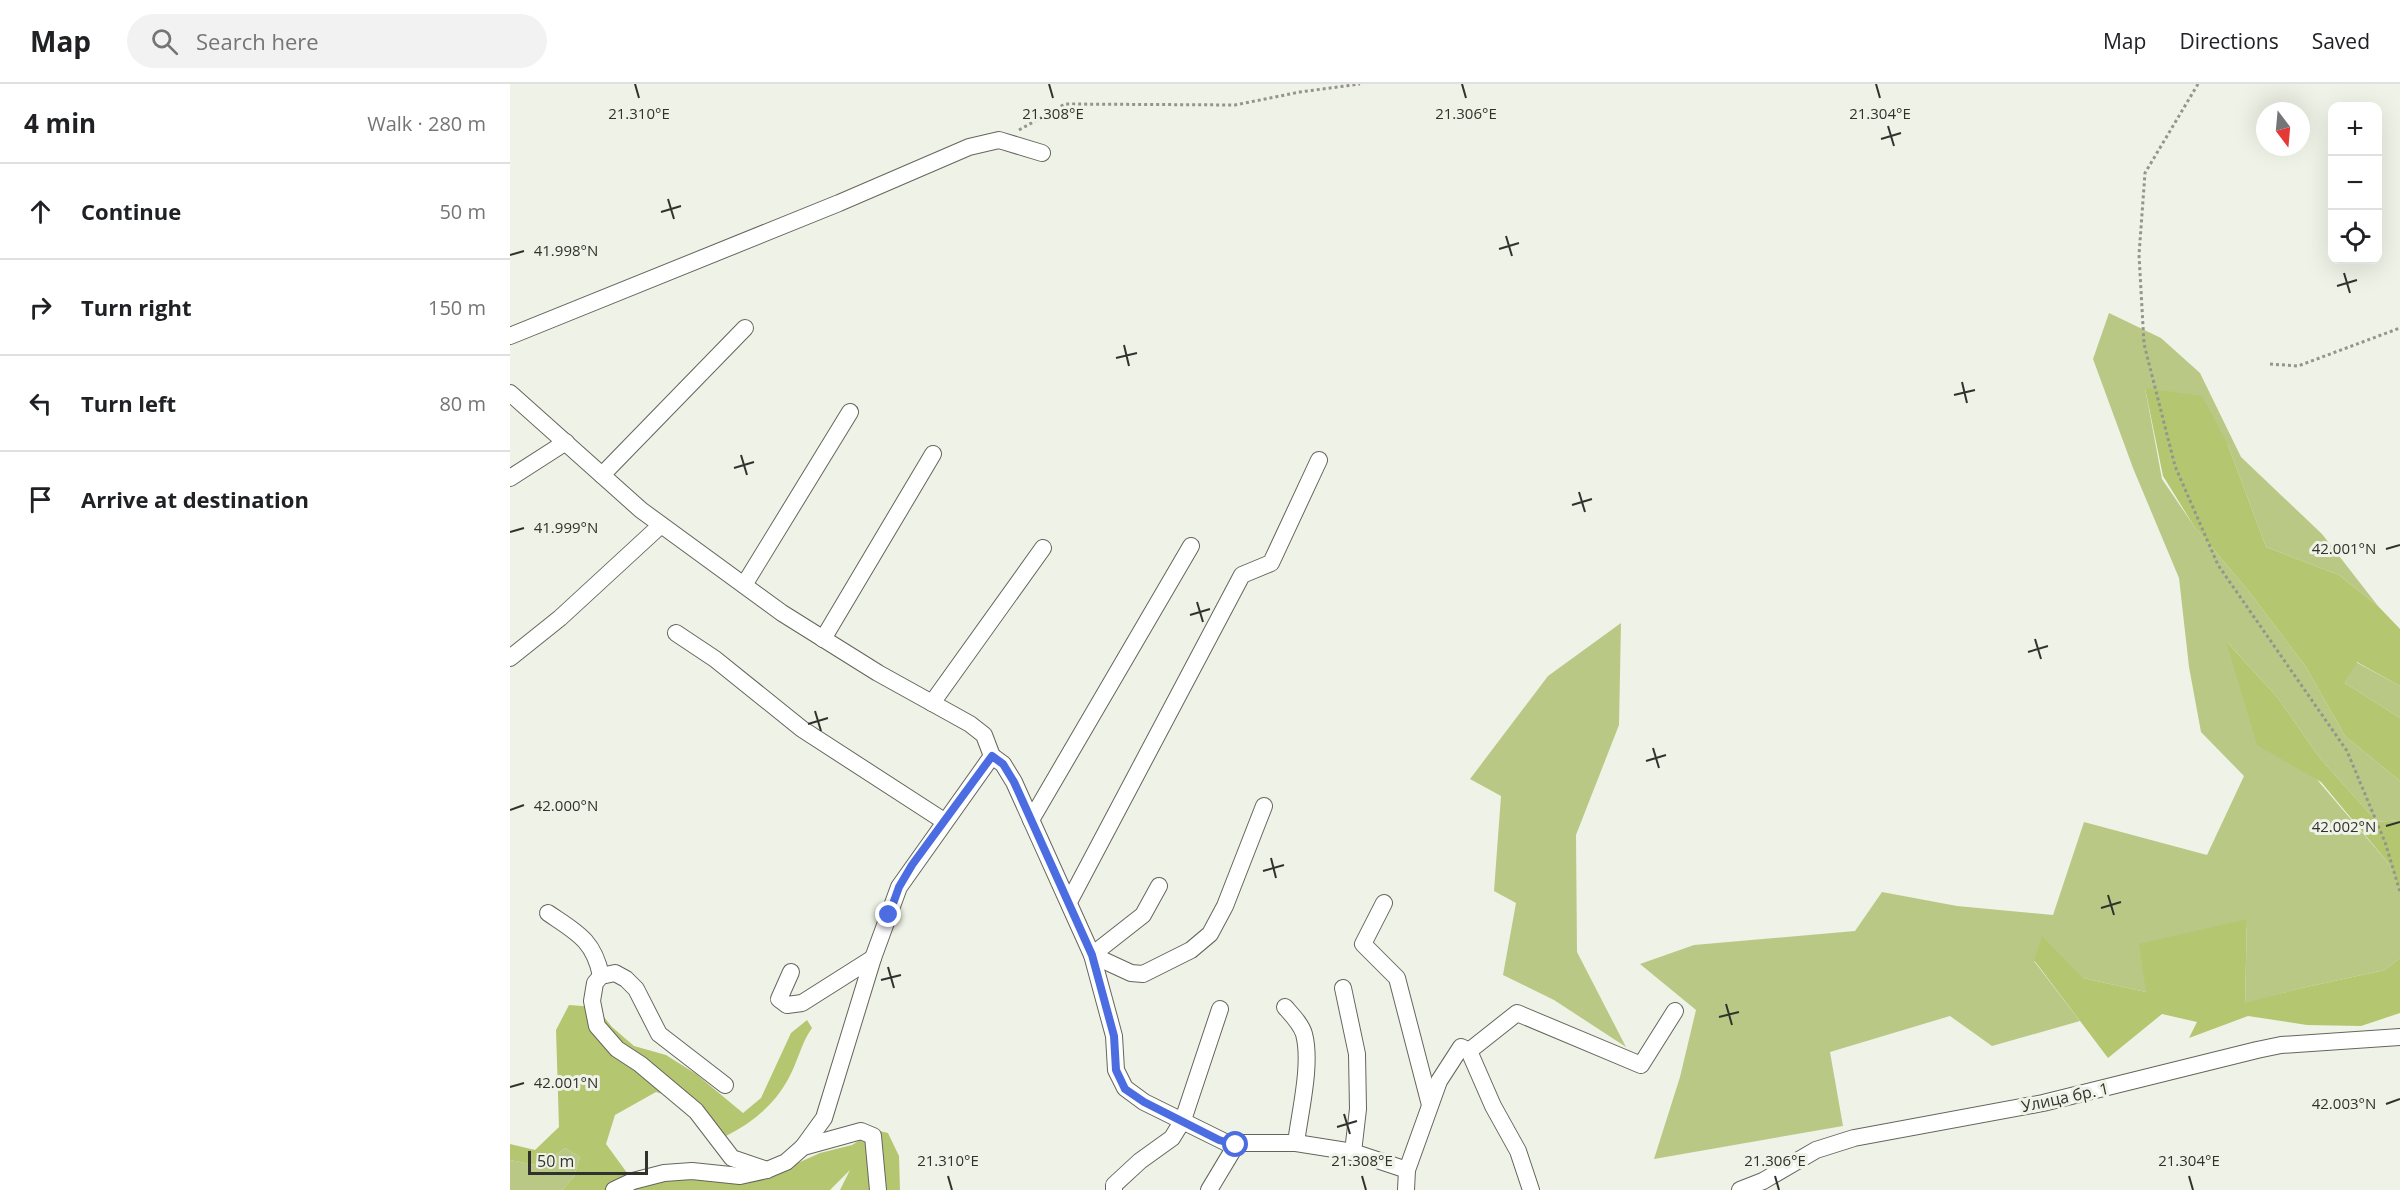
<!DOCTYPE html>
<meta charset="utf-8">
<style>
body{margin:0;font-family:"Open Sans",sans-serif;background:#f2f2f2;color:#202124}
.controls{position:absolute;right:18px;top:18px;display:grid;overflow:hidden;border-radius:12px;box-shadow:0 6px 24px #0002}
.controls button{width:54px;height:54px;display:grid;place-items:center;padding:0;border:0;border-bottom:2px solid #e0e0e0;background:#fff;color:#202124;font:30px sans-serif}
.compass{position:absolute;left:1746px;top:18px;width:54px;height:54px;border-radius:50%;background:#fff;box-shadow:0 6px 24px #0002;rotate:164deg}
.scale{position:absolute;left:18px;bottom:15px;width:120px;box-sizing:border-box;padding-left:6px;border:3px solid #31322d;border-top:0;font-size:16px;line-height:21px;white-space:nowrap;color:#31322d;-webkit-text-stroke:4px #eff2e6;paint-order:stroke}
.stop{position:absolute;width:18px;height:18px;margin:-14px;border:4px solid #4c6de1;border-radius:50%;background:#fff}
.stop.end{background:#4c6de1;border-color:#fff;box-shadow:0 2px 6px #0008}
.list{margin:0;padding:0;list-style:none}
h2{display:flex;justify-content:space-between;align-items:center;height:78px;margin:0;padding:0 24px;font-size:26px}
h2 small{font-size:20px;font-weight:400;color:#757577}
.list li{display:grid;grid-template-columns:39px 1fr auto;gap:18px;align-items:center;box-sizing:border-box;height:96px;padding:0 24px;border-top:2px solid #e0e0e0}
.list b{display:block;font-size:22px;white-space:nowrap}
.list em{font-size:20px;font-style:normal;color:#757577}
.icon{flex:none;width:33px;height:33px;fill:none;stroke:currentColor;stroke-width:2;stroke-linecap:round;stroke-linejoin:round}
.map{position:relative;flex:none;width:1890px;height:1106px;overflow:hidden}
header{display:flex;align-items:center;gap:36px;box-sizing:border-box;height:84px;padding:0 30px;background:#fff;border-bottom:2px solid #e0e0e0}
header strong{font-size:28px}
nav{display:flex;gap:33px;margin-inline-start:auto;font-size:21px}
.search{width:420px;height:54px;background:#f2f2f2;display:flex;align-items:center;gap:15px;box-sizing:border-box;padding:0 21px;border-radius:33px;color:#757577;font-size:22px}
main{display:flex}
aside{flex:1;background:#fff}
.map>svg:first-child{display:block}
.green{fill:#bac885}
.forest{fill:#b5c671}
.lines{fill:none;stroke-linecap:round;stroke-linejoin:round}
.minor-casing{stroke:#64665c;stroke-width:18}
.path{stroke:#94968d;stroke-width:3;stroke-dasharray:3 3;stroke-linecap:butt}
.minor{stroke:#fff;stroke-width:16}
.route{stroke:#4c6de1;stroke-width:8}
.ticks{fill:none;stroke:#31322d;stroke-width:2}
.labels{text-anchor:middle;stroke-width:6;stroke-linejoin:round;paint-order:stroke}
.street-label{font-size:16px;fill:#31322d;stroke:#eff2e6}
.ticks-label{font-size:15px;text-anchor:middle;fill:#31322d;stroke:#eff2e6;stroke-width:6;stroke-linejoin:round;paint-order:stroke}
</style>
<header>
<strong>Map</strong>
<div class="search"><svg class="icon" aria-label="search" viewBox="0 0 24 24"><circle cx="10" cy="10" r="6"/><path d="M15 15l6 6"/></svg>Search here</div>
<nav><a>Map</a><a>Directions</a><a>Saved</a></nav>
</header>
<main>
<aside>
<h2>4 min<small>Walk · 280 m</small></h2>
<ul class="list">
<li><svg class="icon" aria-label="ahead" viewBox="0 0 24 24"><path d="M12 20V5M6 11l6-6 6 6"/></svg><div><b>Continue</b></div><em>50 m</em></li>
<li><svg class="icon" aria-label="right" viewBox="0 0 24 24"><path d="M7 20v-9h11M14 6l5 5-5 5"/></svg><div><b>Turn right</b></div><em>150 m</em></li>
<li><svg class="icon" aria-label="left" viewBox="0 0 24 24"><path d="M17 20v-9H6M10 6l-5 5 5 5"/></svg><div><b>Turn left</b></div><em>80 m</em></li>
<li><svg class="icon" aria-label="arrive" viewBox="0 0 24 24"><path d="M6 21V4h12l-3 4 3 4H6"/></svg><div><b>Arrive at destination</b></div></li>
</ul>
</aside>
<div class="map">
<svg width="1890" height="1106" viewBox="0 0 1890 1106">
<rect width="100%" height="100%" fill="#eff2e6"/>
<g class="green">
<polygon points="1599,229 1651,254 1690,289 1731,373 1812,450 1868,522 1829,491 1756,463 1718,361 1635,304 1652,395 1684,442 1741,510 1796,583 1835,652 1890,697 1890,736 1867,738 1809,673 1768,614 1717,558 1804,692 1880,781 1890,807 1890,874 1875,886 1787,905 1735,920 1737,836 1636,908 1573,894 1524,877 1570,937 1482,962 1440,932 1320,968 1333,1042 1144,1075 1170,993 1186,926 1130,880 1184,861 1345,847 1372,808 1447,822 1543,831 1574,738 1697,771 1734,692 1691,648 1679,583 1669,494 1623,384 1583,275"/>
<polygon points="1111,539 1109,641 1066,751 1067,868 1116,963 1044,916 993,891 1006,819 984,807 991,712 960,695 1038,592"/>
<polygon points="1846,578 1890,602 1890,634 1835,599"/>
<polygon points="55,1064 70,1073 64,1093 52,1106 0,1106 0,1076 31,1082"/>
</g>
<g class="forest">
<polygon points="1635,304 1692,312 1718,361 1756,463 1829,491 1868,522 1890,545 1890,602 1847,578 1835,599 1890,634 1890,697 1835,652 1796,583 1741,510 1684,442 1653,392"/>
<polygon points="1716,557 1768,614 1809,673 1867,738 1890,736 1890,807 1880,781 1811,698 1747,661"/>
<polygon points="1737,835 1735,919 1787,905 1875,886 1890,874 1890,929 1851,942 1797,941 1738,932 1679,954 1687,938 1652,930 1598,974 1524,876 1532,852 1573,894 1636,908 1629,860"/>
<path d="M59 921 86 923 102 943 124 962 156 971 186 990 233 1029 251 1014 281 949 297 936 302 944C293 957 290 969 284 983 270 1016 247 1036 216 1052L185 1019 146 1008 105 1031 96 1060 123 1097 259 1092 310 1069 342 1061 366 1046 378 1049 389 1072 390 1106H330L340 1086 320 1106H52L64 1093 70 1073 55 1064 31 1082 0 1076V1060L25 1066 49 1043 46 946Z"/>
</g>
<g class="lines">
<defs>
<g id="minor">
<polyline points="0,252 329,119 459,63 489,56 532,69"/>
<polyline points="0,309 131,426 272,529 368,589 460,640 474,651 482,672 389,803 363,874 314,1034 293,1063"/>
<polyline points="92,391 235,244"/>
<polyline points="0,394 56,358"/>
<polyline points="234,501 340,328"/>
<polyline points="166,549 205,575 292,645 434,737"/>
<polyline points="313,555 423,370"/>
<polyline points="0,574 50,534 151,441"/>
<polyline points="422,619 533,464"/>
<polyline points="482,672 493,680 504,698 582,871 604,952 606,986 615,1004 634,1018 717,1059 786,1059 843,1068 897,1086 929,997 951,963 959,967"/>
<polyline points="521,736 681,462"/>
<polyline points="649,802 633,831 582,871 621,889 633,890 681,866 700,850 715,822 754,722"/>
<polyline points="560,816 732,491 761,479 809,376"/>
<polyline points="874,819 853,860 887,894 920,1021"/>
<path d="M38 829C66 848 84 856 91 892"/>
<polyline points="281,888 269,915 277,921 292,919 363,874"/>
<polyline points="833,904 847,970 848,1025 843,1068"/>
<path d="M775 923C782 931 791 940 794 950 802 980 790 1027 786 1059"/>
<polyline points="215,1001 149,950 126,905 116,895 105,889 91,892 85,899 82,917 87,942 107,965 130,980 186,1027 222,1074 257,1086"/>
<polyline points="104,1106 123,1097 154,1089 182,1087 230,1092 257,1086 276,1078 293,1063 351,1047 363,1052 368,1106"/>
<polyline points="604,1106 604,1101 630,1077 662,1054 673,1036 710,925"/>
<polyline points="699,1106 726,1061"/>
<polyline points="896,1106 897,1086"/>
<polyline points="1021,1106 1008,1067 983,1022 959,967 1007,929 1131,981 1165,927"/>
<polyline points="1230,1106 1253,1097 1306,1066 1344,1054 1533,1019 1747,966 1771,961 1890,953"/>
</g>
</defs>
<use href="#minor" class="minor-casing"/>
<g class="path">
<polyline points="1688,0 1635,89 1629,171 1634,260 1665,382 1708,481 1837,667 1875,758 1890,808"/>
<polyline points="509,46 555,20 725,21 790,8 850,0"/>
<polyline points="1760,280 1788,282 1890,244"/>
</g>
<use href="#minor" class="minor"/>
</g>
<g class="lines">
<polyline class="route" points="379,831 389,803 402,781 482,672 493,680 504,698 582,871 604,952 606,986 615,1005 634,1018 709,1056 726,1061"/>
</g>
<path class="ticks" d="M125 0 129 14M539 0 543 14M952 0 956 14M1366 0 1370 14M1378 42 1384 62M1371 55 1391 49M158 115 164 135M151 128 171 122M996 152 1002 172M989 165 1009 159M0 171 14 167M1834 189 1840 209M1827 202 1847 196M614 261 619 282M606 274 627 269M1452 298 1457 319M1444 311 1465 306M231 371 237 391M224 384 244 378M1069 408 1075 428M1062 421 1082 415M0 448 14 444M1876 465 1890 461M687 518 693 538M680 531 700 525M1525 555 1531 575M1518 568 1538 562M305 627 311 647M298 640 318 634M1143 664 1149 684M1136 677 1156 671M0 726 14 721M1876 742 1890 738M761 774 766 794M753 787 774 781M1598 811 1604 831M1591 824 1611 818M378 883 384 904M371 896 391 891M1216 920 1222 941M1209 933 1229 928M0 1003 14 999M1876 1020 1890 1015M834 1030 840 1050M827 1043 847 1037M438 1092 442 1106M852 1092 856 1106M1265 1092 1269 1106M1679 1092 1683 1106"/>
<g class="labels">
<g class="street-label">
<text transform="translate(1555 1013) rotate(-12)" y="6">Улица бр. 1</text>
</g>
</g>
<g class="ticks-label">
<text x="129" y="35">21.310°E</text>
<text x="543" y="35">21.308°E</text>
<text x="956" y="35">21.306°E</text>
<text x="1370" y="35">21.304°E</text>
<text x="56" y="172">41.998°N</text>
<text x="56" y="449">41.999°N</text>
<text x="1834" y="470">42.001°N</text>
<text x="56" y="727">42.000°N</text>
<text x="1834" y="748">42.002°N</text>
<text x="56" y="1004">42.001°N</text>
<text x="1834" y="1025">42.003°N</text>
<text x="438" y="1082">21.310°E</text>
<text x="852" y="1082">21.308°E</text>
<text x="1265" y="1082">21.306°E</text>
<text x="1679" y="1082">21.304°E</text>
</g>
</svg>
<div class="controls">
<button>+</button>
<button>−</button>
<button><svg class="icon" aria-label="locate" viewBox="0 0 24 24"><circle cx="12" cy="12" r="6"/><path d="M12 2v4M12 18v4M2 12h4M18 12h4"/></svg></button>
</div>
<svg class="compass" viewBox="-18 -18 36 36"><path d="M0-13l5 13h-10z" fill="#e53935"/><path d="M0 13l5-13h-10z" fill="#757577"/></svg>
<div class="scale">50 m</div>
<div class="stop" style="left:726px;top:1061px"></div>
<div class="stop end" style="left:379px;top:831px"></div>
</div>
</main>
